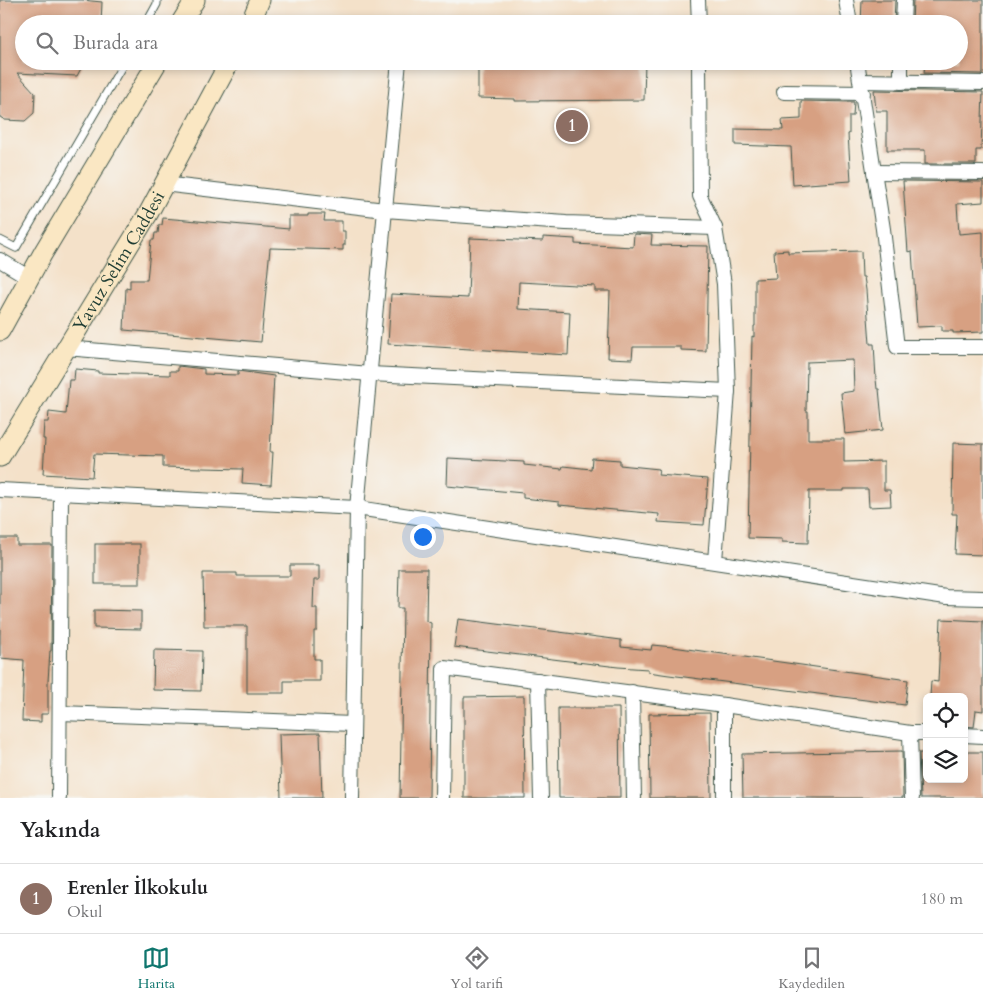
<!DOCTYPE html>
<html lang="tr">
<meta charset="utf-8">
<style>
body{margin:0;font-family:Cardo,serif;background:#f2f2f2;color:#202124}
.controls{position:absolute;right:15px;bottom:15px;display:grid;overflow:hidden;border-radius:8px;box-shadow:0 2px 8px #0003}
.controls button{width:45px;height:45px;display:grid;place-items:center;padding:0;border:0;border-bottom:1px solid #e0e0e0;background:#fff;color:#202124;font:25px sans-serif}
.you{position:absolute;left:422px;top:536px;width:18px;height:18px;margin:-12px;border:4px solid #fff;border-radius:50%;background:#1a73e8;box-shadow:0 0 0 8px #1a73e833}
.badge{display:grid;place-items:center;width:32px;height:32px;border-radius:50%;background:#0f766e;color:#fff;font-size:16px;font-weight:700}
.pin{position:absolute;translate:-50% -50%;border:2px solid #fff;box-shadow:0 1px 5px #0006}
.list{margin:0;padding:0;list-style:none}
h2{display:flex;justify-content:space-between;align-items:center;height:65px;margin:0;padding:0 20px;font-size:21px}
h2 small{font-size:16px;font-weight:400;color:#757577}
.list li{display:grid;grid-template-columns:32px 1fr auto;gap:15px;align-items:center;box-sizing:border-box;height:70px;padding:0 20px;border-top:1px solid #e0e0e0}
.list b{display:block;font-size:19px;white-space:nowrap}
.list p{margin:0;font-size:16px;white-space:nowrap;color:#757577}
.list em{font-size:16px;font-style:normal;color:#757577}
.icon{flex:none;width:28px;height:28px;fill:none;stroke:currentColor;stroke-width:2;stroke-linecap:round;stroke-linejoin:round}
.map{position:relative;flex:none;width:983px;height:798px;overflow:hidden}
.search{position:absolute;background:#fff;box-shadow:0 2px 8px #0003;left:15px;right:15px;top:15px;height:55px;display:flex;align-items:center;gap:12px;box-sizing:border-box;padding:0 18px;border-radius:28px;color:#757577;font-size:19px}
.sheet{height:135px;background:#fff}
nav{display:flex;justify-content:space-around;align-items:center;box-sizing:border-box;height:70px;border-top:1px solid #e0e0e0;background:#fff;font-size:14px;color:#757577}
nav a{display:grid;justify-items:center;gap:2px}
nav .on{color:#0f766e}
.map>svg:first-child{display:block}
.building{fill:#d7a082}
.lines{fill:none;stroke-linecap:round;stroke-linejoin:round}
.service-casing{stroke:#3f564a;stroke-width:9}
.minor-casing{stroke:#3f564a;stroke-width:16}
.secondary-casing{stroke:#3f564a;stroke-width:21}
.service{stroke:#fff;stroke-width:7}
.minor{stroke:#fff;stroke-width:14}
.secondary{stroke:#fae7c3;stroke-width:19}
.labels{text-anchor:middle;stroke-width:4;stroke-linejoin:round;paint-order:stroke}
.street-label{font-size:18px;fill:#1f3d34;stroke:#f6f6f2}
</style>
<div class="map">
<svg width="983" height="798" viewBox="0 0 983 798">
<rect width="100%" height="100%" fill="#f6f6f2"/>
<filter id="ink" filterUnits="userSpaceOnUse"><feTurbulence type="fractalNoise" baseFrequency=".02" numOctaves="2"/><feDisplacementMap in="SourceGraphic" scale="10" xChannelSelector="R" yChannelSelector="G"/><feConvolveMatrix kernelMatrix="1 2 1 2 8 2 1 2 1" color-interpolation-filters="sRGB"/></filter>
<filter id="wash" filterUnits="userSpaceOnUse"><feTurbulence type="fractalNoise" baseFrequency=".0096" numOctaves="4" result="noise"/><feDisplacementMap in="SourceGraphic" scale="20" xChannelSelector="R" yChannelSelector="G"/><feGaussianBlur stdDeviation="1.12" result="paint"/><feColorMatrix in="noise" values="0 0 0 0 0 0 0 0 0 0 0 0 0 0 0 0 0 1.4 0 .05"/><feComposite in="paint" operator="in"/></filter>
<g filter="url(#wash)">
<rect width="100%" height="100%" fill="#f4e1c9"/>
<g id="blocks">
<g class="building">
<polygon points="0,0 82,0 102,2 101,24 24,24 24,61 85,61 77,76 17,73 35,93 34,113 25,121 5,120 0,117"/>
<polygon points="862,0 895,0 894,24 861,24"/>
<polygon points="913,0 983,0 983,74 924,73 925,61 959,61 959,24 912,24"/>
<polygon points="478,61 645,61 644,100 515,101 515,99 478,98"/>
<polygon points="874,90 983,92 981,150 976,150 976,164 925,164 925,150 887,150 887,111 876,111"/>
<polygon points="801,101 854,102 853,116 849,116 849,134 848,134 851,181 793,185 791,147 735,145 735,129 783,130 782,120 801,119"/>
<polygon points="903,181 983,182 983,202 957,204 959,234 983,232 983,332 953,333 953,331 942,331 942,326 917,327 912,251 908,252"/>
<polygon points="308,214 325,214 324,221 342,221 342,231 345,231 345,245 343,245 343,250 270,248 261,342 124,330 126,288 130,289 130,280 147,280 151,240 154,240 155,233 158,233 159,225 162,225 163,218 289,229 289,216 308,216"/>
<polygon points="634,234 652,235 651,245 708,246 706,351 681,350 681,347 633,347 632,359 608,358 610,291 595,291 595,286 519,282 518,309 570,312 568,355 388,344 391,294 468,298 470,238 543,241 543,237 575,239 575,244 633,247"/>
<polygon points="788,250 788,253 861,251 862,277 864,277 866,290 870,344 874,344 876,379 877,389 879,389 883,430 845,434 841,393 854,391 853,360 807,362 806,411 808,411 808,439 844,439 844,462 884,461 884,490 890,490 891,506 869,507 868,489 844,489 844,491 809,491 808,543 782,542 782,539 748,538 752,336 754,337 754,326 755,326 755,279 776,278 774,251"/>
<polygon points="178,366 204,369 204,374 238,375 238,371 274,376 270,452 273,452 271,485 242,483 243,469 163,467 163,456 94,454 92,477 43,474 45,439 43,439 44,422 48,422 49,412 66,414 69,380 74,380 75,369 98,371 98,373 170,375 170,371 178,371"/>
<polygon points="953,443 983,444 983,555 955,554 957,514 952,514"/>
<polygon points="448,458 524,462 524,465 562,469 563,466 591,469 592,458 620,460 620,465 659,469 658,475 708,479 704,525 658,522 659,514 559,505 559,502 523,498 523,493 447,486"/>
<polygon points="0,538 17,538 17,545 52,545 51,651 50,651 48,681 48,714 41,714 41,722 22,721 24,660 0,658"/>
<rect x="95" y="544" width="45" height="40"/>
<polygon points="290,565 319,565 319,580 314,580 313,608 317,608 317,631 314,631 314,659 320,659 320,681 284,681 284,693 247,693 247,626 204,626 203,573 237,573 237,576 290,576"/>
<polygon points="399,569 427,569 426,621 431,623 429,798 400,798 403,608 398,608"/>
<polygon points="94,610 141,611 141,629 94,628"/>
<polygon points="458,619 621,640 621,647 651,650 652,645 673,647 908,680 905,705 669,675 648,672 648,669 618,667 454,647"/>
<polygon points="941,619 983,621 983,711 976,710 974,727 964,726 964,697 930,697 931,681 938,682"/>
<polygon points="154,650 202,651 201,691 153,690"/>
<polygon points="524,696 525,798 464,798 464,697"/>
<polygon points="558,708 619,708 620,798 559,798"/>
<polygon points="710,713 711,798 650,798 649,714"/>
<polygon points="320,733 322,798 281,798 279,734"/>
<polygon points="902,751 903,798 743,798 742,754"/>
<polygon points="964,752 983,752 983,798 921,798 919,753 927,753 927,779 964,779"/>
</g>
</g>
</g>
<g filter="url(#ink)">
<use href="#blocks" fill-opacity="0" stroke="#3f564a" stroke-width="1"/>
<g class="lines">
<defs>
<g id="service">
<polyline points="146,24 157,4 157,0"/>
<polyline points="0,240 16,248 125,61"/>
</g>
<g id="minor">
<polyline points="698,0 699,24"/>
<polyline points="846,0 850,24"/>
<polyline points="903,24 904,0"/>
<polyline points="699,61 700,196 715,228 724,284 728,391 715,561"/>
<polyline points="857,61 883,229 897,347 983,347"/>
<polyline points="861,81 983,83"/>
<polyline points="901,82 901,61"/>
<polyline points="784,92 863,93"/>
<polyline points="874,172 983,173"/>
<polyline points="163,184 385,210 566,223 715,228"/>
<polyline points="0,260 30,278"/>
<polyline points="66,348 370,374 728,391"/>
<polyline points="0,490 357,508 946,597 983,598"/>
<polyline points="538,680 541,798"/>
<polyline points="632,692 634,798"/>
<polyline points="724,705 724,798"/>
<polyline points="60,713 353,724"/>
<polyline points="910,733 912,798"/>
<polyline points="964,735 983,736"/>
<polyline points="59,798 61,494"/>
<polyline points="352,798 357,508 399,61"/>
<polyline points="442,798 444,668 724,705 910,733 927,733"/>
</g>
<g id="secondary">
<polyline points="180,24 195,0"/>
<polyline points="250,24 260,0"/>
<polyline points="0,331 43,253 158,61"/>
<path id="s1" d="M0 457 148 214 230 61"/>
</g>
</defs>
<use href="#service" class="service-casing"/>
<use href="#minor" class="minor-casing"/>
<use href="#secondary" class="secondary-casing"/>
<use href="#service" class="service"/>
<use href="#minor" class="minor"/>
<use href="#secondary" class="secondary"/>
</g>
</g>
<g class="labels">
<g class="street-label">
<text dy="6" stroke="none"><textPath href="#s1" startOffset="229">Yavuz Selim Caddesi</textPath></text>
</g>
</g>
</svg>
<div class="controls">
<button><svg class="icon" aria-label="locate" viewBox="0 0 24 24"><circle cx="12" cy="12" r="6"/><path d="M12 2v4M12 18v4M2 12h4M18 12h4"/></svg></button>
<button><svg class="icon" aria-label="layers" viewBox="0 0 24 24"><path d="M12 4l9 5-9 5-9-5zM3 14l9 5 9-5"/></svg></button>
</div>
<div class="you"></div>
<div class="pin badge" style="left:572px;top:126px;background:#8d6e63">1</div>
<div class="search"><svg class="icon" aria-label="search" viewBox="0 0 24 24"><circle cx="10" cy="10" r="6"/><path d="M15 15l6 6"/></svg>Burada ara</div>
</div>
<section class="sheet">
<h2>Yakında<small></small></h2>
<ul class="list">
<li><span class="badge" style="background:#8d6e63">1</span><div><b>Erenler İlkokulu</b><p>Okul</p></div><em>180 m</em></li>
</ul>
</section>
<nav>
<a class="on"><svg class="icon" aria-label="map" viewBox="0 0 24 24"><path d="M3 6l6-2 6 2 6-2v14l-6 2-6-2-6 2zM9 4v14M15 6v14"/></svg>Harita</a>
<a><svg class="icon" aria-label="directions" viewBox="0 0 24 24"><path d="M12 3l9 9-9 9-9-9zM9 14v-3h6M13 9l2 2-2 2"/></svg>Yol tarifi</a>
<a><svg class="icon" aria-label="saved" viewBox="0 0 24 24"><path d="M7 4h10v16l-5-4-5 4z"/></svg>Kaydedilen</a>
</nav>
